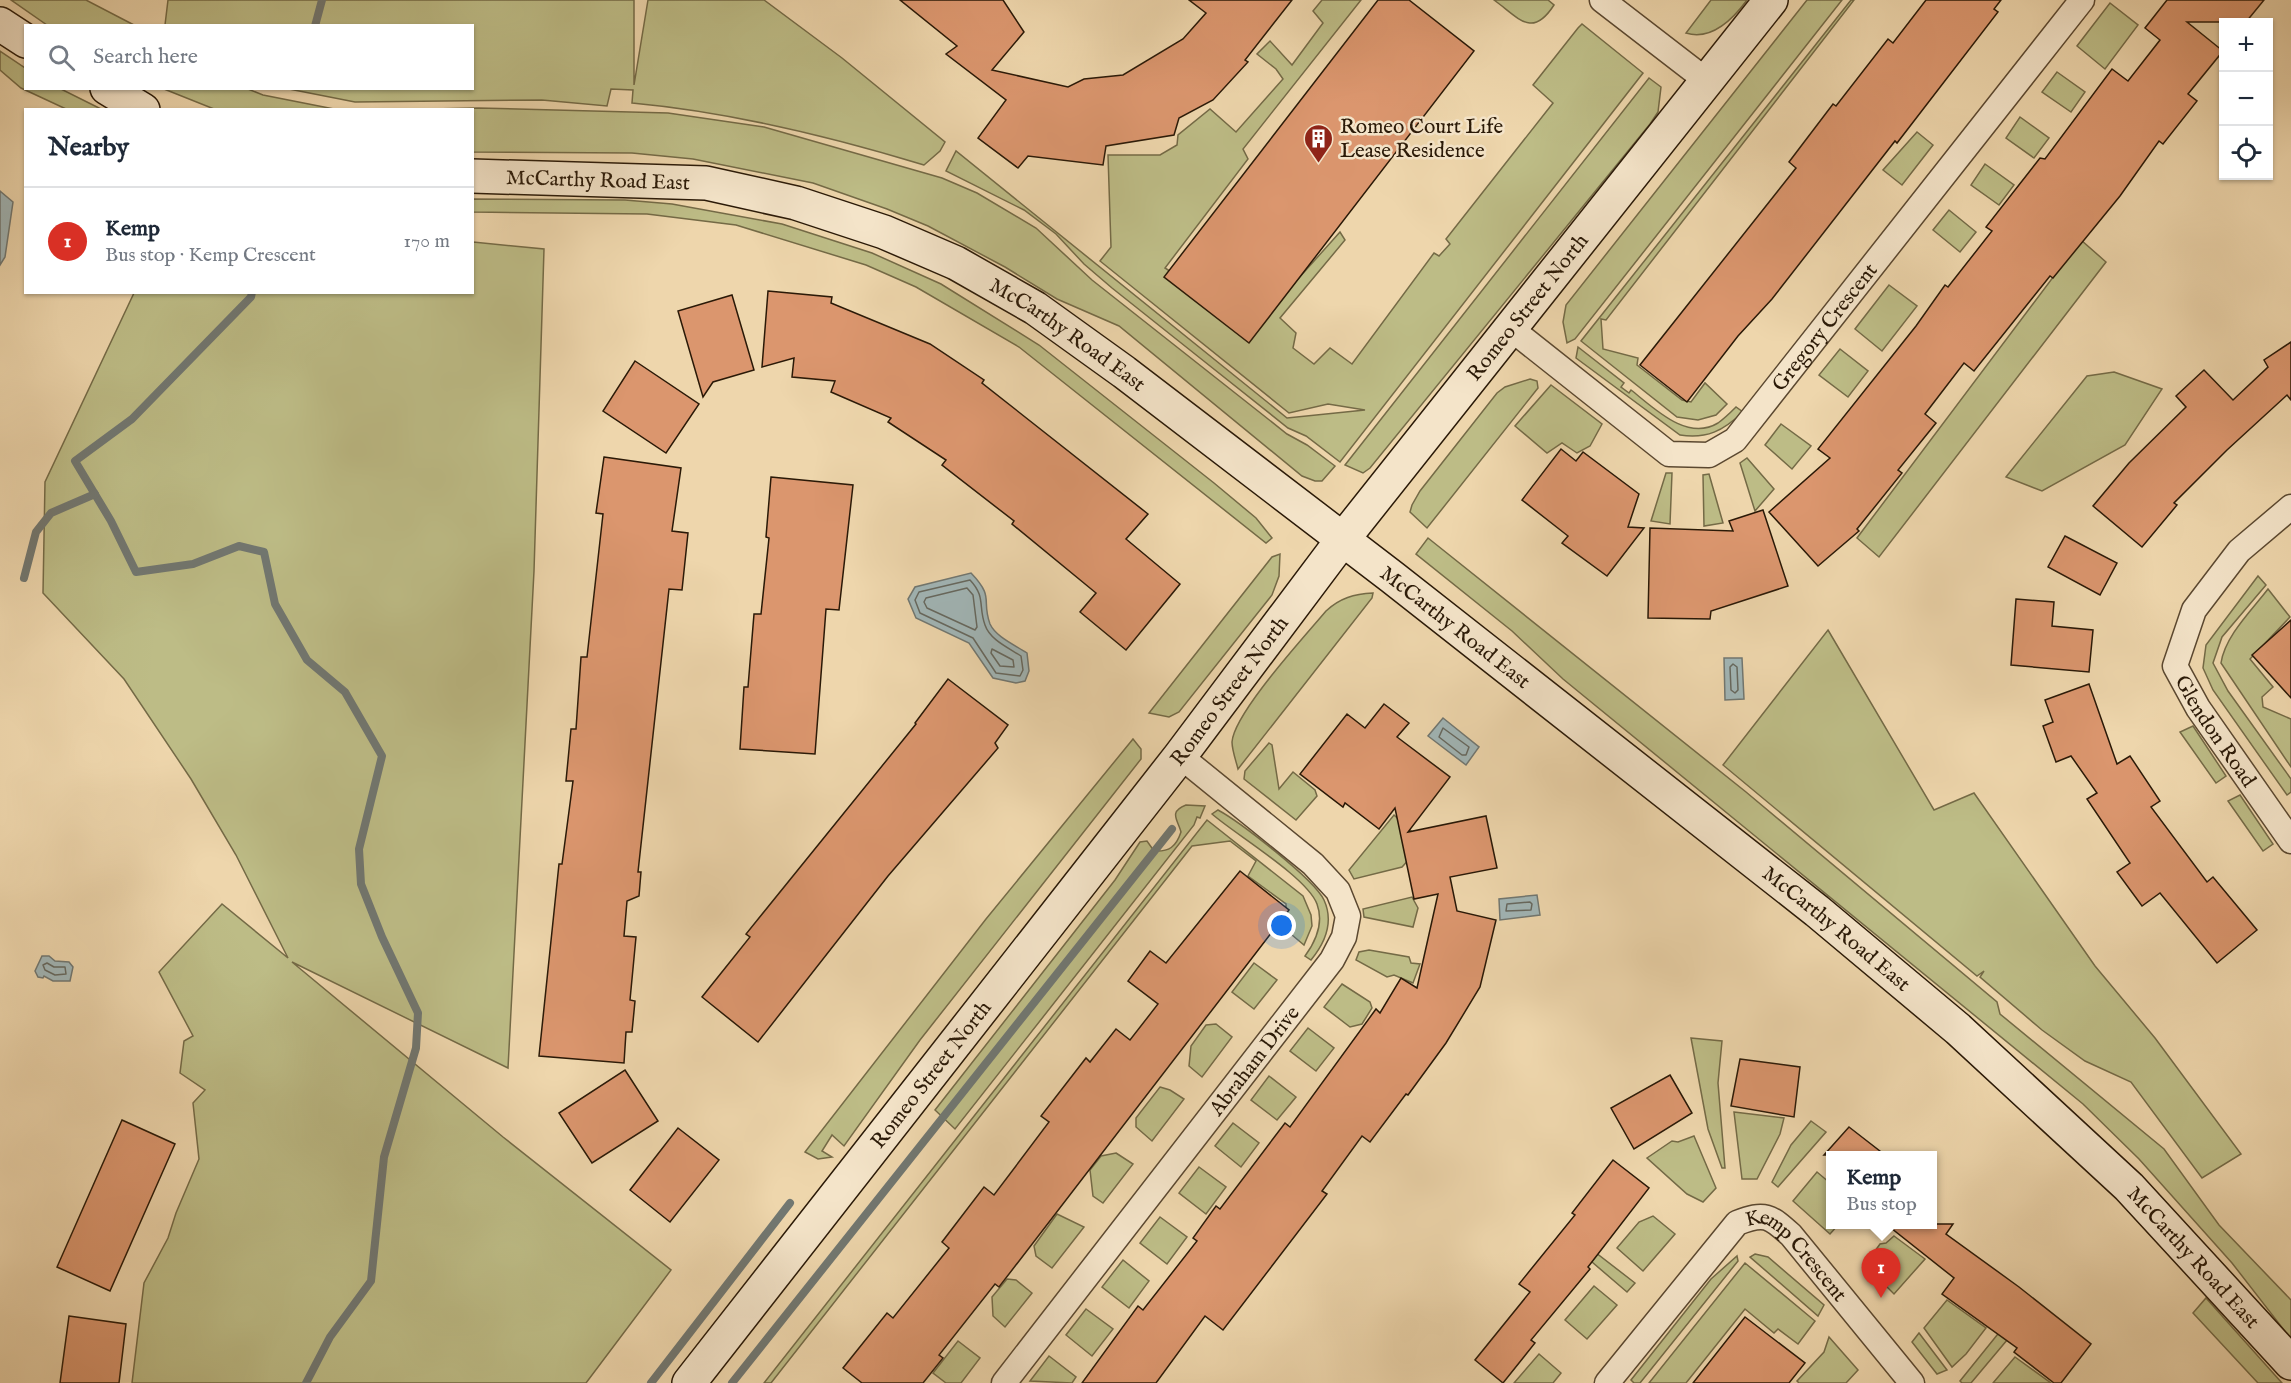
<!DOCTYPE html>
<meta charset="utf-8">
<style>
body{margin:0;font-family:"IM FELL English",serif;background:#f6f6f7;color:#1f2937}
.controls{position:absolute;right:18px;top:18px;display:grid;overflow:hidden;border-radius:0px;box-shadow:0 2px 4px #0004}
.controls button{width:54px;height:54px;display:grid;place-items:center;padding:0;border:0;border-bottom:2px solid #e0e1e3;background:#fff;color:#1f2937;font:30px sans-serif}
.you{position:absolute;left:1282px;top:926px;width:21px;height:21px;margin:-15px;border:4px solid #fff;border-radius:50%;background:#1a73e8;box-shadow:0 0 0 9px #1a73e833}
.badge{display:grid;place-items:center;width:39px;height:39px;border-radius:50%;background:#d93025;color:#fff;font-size:20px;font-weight:700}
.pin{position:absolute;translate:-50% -50px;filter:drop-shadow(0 2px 3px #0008)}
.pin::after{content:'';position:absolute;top:32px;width:21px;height:18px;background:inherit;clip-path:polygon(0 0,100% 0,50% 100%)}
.popup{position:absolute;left:1826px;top:1151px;width:111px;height:78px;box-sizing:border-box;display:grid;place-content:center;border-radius:0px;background:#fff;filter:drop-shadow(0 2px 4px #0005);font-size:20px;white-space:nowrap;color:#747a83}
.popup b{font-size:22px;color:#1f2937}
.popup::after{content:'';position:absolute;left:50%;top:100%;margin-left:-12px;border:12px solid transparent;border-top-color:#fff}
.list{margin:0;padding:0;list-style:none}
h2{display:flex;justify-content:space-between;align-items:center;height:78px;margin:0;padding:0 24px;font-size:26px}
h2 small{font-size:20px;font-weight:400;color:#747a83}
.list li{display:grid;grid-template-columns:39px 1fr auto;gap:18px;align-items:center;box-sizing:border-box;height:108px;padding:0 24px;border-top:2px solid #e0e1e3}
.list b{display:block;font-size:22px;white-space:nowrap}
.list p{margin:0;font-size:20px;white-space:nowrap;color:#747a83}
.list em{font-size:20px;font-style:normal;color:#747a83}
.icon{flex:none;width:33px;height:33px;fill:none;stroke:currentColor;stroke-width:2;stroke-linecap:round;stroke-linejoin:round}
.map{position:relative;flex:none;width:2291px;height:1383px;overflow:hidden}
.search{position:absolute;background:#fff;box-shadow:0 2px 4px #0004;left:24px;top:24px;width:450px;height:66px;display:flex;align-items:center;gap:15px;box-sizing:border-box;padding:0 21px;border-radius:0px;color:#747a83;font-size:22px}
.panel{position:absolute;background:#fff;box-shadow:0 2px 4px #0004;left:24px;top:108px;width:450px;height:186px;border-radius:0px}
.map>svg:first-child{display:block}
.green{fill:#bdbc86;stroke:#746a46;stroke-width:1.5}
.water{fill:#a1b6b7;stroke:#717771;stroke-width:1.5}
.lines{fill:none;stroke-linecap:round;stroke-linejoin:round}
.shore{stroke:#66685f;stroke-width:1.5}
.stream{stroke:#717771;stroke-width:8}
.building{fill:#db966e;stroke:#2a1907;stroke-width:1.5}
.street-casing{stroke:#5b4830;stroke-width:27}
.secondary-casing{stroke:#2a1907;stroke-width:36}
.street{stroke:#f4e4c9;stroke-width:24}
.secondary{stroke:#f4e4c9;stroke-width:33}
.labels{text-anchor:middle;stroke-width:5;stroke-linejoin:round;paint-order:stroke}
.poi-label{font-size:21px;fill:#2a1907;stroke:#f4e4c9;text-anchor:start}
.street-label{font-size:21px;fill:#2a1907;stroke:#f4e4c9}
</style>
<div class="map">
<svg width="2291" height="1383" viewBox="0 0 2291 1383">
<rect width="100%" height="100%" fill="#eed6ac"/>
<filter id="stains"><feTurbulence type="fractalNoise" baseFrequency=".00333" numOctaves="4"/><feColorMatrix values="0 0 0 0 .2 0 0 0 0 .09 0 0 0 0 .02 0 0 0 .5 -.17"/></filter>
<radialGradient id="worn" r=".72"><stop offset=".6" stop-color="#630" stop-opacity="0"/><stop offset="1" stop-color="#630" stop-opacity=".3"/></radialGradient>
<g class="green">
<polygon points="11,0 86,0 134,25 47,25"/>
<path d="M168 0H634V85L648 0H764L842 58 945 142 940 151 924 165C829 136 730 112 632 103L633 90 611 89 607 106 542 100 355 102 289 89 472 88V26L165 25Z"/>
<polygon points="1322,0 1361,0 1243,149 1248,159 1165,268 1255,327 1340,232 1345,240 1280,318 1296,333 1293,348 1314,364 1330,348 1352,364 1434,253 1439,256 1450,244 1446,239 1553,103 1533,85 1578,28 1582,24 1643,73 1340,462 1306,436 1288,428 1205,362 1112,288 1084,264 1056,234 1024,210 946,171 956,151 1287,418 1365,410 1328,404 1289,413 1100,261 1111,247 1108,155 1160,155 1177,145 1178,135 1210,109 1236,132 1283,79 1276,69 1257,54 1270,41 1292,65 1323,23 1313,11"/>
<path d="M1494 0H1548L1554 5C1532 39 1519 18 1494 0Z"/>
<path d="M1711 0H1747C1733 19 1712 41 1686 33Z"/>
<polygon points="1807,0 1842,0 1575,339 1567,343 1563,322 1566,305"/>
<polygon points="1851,0 1854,0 1606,320 1601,319 1603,349 1638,358 1637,365 1682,400 1691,402 1705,383 1727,404 1716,415 1698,420 1677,417 1581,341"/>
<polygon points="2110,3 2138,25 2105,69 2077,46"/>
<polygon points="0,51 25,68 26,88 61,89 101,109 66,109 21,88 0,70"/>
<polygon points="2057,72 2085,92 2071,112 2042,92"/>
<polygon points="1649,78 1661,87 1658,112 1650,124 1370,468 1363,473 1345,465"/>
<polygon points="164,89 248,89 263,95 334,109 214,109"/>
<polygon points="478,108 668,113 764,127 942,178 977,193 1036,228 1092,280 1287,434 1307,445 1335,466 1322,481 1315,481 1302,476 1119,326 1057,299 1005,267 928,226 887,209 813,183 693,159 632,153 473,152 472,110 431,109"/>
<polygon points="2020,117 2049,138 2034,158 2006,138"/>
<polygon points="1917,132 1933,145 1902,185 1883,170"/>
<polygon points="1985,164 2014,185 1999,205 1971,185"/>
<polygon points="473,199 625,200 672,204 782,224 872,253 941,284 1039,345 1214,483 1256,518 1272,538 1266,543 1019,347 916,287 866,265 736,225 647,214 473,212"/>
<polygon points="1949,210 1976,232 1960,252 1933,230"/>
<polygon points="2081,240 2106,262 1879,557 1857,538"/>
<polygon points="473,242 544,249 534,571 508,1068 292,962 503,1137 671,1270 586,1383 132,1383 144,1283 168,1238 176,1213 199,1159 193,1103 205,1090 180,1073 184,1041 193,1036 159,972 222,904 288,958 236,855 191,779 124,679 43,593 45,482 134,293 472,292"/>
<polygon points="1889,285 1917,306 1882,351 1855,329"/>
<path d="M1578 347 1624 383 1621 387 1629 393 1631 390C1654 408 1687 442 1718 423 1725 418 1731 412 1736 407L1743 412C1723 431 1707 439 1680 435L1576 358Z"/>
<polygon points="1840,349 1868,371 1848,397 1819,375"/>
<polygon points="2114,372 2162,389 2125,445 2042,491 2006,477 2087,376"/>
<polygon points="1530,379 1537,381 1538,388 1427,528 1410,512 1412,505 1420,491 1497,393 1505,387"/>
<polygon points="1551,385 1602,424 1590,446 1577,453 1562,443 1547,453 1515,426"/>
<polygon points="1781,424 1811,446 1792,469 1765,445"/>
<polygon points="1747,458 1774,489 1755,511 1740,463"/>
<polygon points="1666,473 1672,473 1670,524 1651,521"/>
<polygon points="1709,474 1723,523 1704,526 1703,475"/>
<polygon points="1428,538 1746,792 1997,1002 2000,1014 2164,1149 2219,1225 2291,1300 2291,1339 2232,1263 2139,1159 2083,1104 1563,679 1512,631 1416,554"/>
<polygon points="1280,554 1279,576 1272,595 1179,712 1169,717 1149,713 1272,557"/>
<polygon points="2258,576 2266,585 2222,637 2213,663 2228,691 2291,779 2291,792 2287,795 2213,690 2203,668 2206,645"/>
<path d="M2268 589 2290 617 2250 659 2273 687 2262 697 2263 707 2291 719V767L2221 663C2225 636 2252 610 2268 589Z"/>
<path d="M1373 593 1372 598 1238 769C1236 761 1232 750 1232 742 1234 713 1306 635 1326 611 1340 598 1354 594 1373 593Z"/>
<polygon points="1828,630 1934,810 1974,793 2095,966 2155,1038 2241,1154 2202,1178 2131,1082 2085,1061 2042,1030 1980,977 1984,971 1977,976 1723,765"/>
<polygon points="2193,726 2226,776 2216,783 2180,732"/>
<polygon points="1133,739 1141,749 1141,759 920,1040 844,1146 832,1135 822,1151 832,1157 818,1159 805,1152 986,919"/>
<polygon points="1269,743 1272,745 1279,789 1293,772 1315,790 1317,796 1296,820 1244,779 1245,771"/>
<polygon points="2240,795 2273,844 2263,851 2228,801"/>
<path d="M1186 805 1205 806 1200 818 1197 817 1194 825 955 1129 935 1110 1115 880 1140 842 1147 841 1154 851C1169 852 1176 847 1181 832 1178 820 1168 812 1186 805Z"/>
<path d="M1218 810C1240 822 1314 879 1324 900 1334 922 1325 943 1311 960L1305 956C1316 941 1324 923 1317 904 1307 877 1236 835 1212 814Z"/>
<polygon points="1394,815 1424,843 1402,867 1354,879 1349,870"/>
<polygon points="1207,820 1303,896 1311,915 1312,926 1304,945 1286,930 1286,904 1248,876 1256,861 1230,841 1192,846 771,1383 764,1383"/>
<polygon points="1412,897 1418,908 1413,927 1364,917 1363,909"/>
<polygon points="1369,950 1409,957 1411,963 1420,964 1413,983 1394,975 1387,977 1356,960 1359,952"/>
<polygon points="1254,963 1277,980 1254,1009 1232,992"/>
<polygon points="1342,984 1370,1002 1372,1008 1362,1024 1350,1027 1324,1007"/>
<polygon points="1216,1024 1232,1037 1202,1077 1189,1066 1191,1046 1206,1025"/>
<polygon points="1308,1028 1334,1048 1316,1071 1290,1051"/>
<polygon points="1691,1038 1722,1041 1718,1083 1725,1168 1722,1168 1708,1129"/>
<polygon points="1269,1076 1296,1097 1277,1120 1251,1100"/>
<polygon points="1160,1087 1170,1090 1184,1099 1152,1141 1136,1127 1136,1118"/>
<polygon points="1734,1112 1784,1118 1780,1134 1757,1179 1742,1179"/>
<polygon points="1811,1121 1826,1132 1778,1187 1772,1182 1791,1145"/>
<polygon points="1233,1123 1259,1143 1241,1167 1215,1146"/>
<polygon points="1694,1136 1716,1188 1703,1202 1687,1194 1647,1158 1672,1141 1678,1142"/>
<polygon points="1116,1153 1133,1164 1103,1203 1093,1196 1090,1170 1101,1156"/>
<polygon points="1199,1167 1226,1187 1206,1214 1179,1193"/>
<polygon points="1817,1172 1830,1183 1830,1224 1838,1225 1830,1234 1793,1201"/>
<polygon points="1057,1214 1084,1227 1052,1268 1036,1256 1034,1246"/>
<polygon points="1653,1216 1675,1234 1643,1271 1617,1248 1639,1222"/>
<polygon points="1160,1217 1187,1237 1167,1264 1140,1243"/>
<polygon points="1569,1232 1635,1283 1627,1292 1564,1238"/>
<polygon points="1894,1236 1925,1259 1894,1294 1865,1265 1880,1244 1886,1243"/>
<polygon points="1755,1254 1768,1257 1824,1305 1818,1316 1750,1257"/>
<polygon points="1737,1256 1738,1261 1640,1383 1634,1383 1631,1380 1711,1279"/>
<polygon points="1123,1260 1149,1281 1129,1308 1102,1287"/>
<polygon points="1745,1263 1815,1321 1798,1344 1778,1329 1774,1333 1745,1309 1686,1383 1649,1383"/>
<polygon points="1007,1279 1016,1280 1032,1293 1005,1327 993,1316 992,1297"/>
<polygon points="1594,1286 1617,1305 1587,1339 1565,1320"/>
<polygon points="2206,1298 2282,1383 2258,1383 2193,1313"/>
<polygon points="1947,1300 1986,1328 1966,1354 1952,1367 1924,1328"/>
<polygon points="1086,1309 1113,1329 1092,1356 1066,1335"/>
<polygon points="2014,1314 2023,1321 1971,1383 1962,1383 1960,1381"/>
<polygon points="1919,1333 1947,1370 1937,1374 1912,1342"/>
<polygon points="1829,1337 1858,1370 1846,1383 1799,1383 1797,1381 1824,1352"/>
<polygon points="958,1341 980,1358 961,1383 946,1383 933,1373"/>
<polygon points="1539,1354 1561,1373 1553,1383 1514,1383"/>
<polygon points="1049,1356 1076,1377 1072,1383 1030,1381"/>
<polygon points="2015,1357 2051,1383 1993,1383"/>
</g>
<g class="water">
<polygon points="0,191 13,202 5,257 0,265"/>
<path d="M971 573C995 598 981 599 990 624 996 637 1015 645 1027 653L1029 671 1025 681 1016 683 993 678 969 643 916 618 908 599 915 587Z"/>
<polygon points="1724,658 1742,658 1744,699 1725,700"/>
<polygon points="1443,718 1479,747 1466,765 1428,736"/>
<polygon points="1537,895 1540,915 1500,920 1499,899"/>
<polygon points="42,956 49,956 55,961 69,962 73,967 70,981 53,981 44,976 43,978 38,977 35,971"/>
</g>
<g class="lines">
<g class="shore">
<path d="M970 580C986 597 978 606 985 625 990 640 1009 648 1021 656L1023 670 1020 676 996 673 973 638 920 613 915 600 919 592Z"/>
<polygon points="967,588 973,595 977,627 975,630 927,608 924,602 926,598"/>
<polygon points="992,649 1013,660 1014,667 1000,666 991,653"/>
<polygon points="1733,664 1737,667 1738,690 1735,693 1731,690 1730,667"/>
<polygon points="1443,728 1469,747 1466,755 1462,755 1439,737"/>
<polygon points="1530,902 1532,904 1531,910 1506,911 1507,904"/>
<polygon points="47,963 54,967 65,967 66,974 55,975 45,970 43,965"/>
</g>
<g class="stream">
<polyline points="315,26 322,0"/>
<polyline points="252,292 251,297 132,419 75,461 111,521 136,572 193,564 239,546 264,552 275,604 307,660 345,692 382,756 359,849 361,884 382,937 418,1013 416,1048 384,1157 371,1281 330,1337 306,1383"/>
<polyline points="24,578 36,532 51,513 95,494"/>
<polyline points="651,1383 790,1203"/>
<polyline points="732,1383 1172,829"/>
</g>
</g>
<g class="building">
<polygon points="900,0 1003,0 1024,32 992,70 1068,87 1084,79 1123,75 1183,39 1206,13 1189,0 1292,0 1245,60 1248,62 1213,100 1179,118 1174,135 1106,146 1103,165 1028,156 1018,168 978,138 1006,100 946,54 957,46"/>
<polygon points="1378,0 1409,0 1474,51 1249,343 1164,277"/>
<polygon points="1926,0 2001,0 1994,9 1998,12 1897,143 1895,141 1772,299 1738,336 1687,402 1640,365 1796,168 1789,162 1833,104 1836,106 1888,39 1893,43"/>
<polygon points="2167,0 2264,0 2246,22 2187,22 2223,51 2188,94 2197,101 2163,144 2159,141 2120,196 2053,278 2050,276 1974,371 1964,363 1925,414 1936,423 1898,470 1902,473 1857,529 1859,531 1818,566 1769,512 1830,458 1818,449 1916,326 1945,285 1948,287 1992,231 1986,227 2040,158 2045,159 2112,69 2128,81 2160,40 2145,28"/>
<polygon points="768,291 832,297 831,303 930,344 984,380 982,383 1148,514 1126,539 1180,584 1126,650 1080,612 1096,593 1012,524 1014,521 942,465 946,460 888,422 891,418 831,392 835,381 792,377 794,358 762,367"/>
<polygon points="732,295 754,370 713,382 703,397 678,311"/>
<polygon points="2291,342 2291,400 2287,395 2227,450 2174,503 2177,505 2142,547 2093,506 2129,463 2186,407 2176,396 2204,370 2233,400 2268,367 2264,360"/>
<polygon points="635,361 699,404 666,453 603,411"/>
<polygon points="1561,449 1576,461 1583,452 1639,494 1628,527 1644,528 1607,576 1562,543 1568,536 1522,500"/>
<polygon points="604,457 681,468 672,531 688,533 682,590 669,589 638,872 641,872 639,896 627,901 624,936 636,937 630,1000 635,1001 632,1032 626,1032 624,1063 539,1056 559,864 562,864 573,781 566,781 571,729 576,729 581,657 587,657 603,514 596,513"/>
<polygon points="771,477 853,485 839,610 826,609 815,754 740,749 744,687 748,687 754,614 761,614 769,538 766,537"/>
<polygon points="1763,510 1788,586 1711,611 1710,619 1648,618 1650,528 1733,531 1729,521"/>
<polygon points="2065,536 2117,563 2100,595 2048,567"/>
<polygon points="2016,599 2054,602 2052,626 2093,630 2089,672 2011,665"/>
<polygon points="2291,620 2291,698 2252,655"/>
<polygon points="948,679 1008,725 995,743 998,748 888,876 758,1042 702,997 750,937 746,934 916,724 915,723"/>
<polygon points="2089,684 2117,764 2130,756 2160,801 2151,807 2207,882 2213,877 2257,930 2217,963 2160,893 2142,906 2117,872 2130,863 2087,799 2097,793 2071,756 2056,762 2043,726 2053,722 2045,700"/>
<polygon points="1384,704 1409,723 1397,737 1450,777 1408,832 1486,816 1497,868 1450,877 1457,911 1496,920 1480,987 1446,1043 1408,1095 1406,1094 1370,1142 1362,1136 1322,1191 1327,1194 1223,1330 1205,1316 1156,1383 1082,1383 1138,1306 1143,1310 1197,1241 1193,1238 1216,1206 1220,1209 1285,1123 1290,1127 1376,1009 1380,1013 1401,978 1417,988 1438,894 1414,899 1395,808 1379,829 1345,803 1343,807 1300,774 1347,714 1365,728"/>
<polygon points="1240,871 1289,910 999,1287 995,1284 939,1355 943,1358 923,1383 862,1383 843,1368 887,1313 893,1318 949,1248 942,1242 984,1187 994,1195 1049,1122 1041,1116 1086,1058 1090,1062 1116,1029 1130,1040 1158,1004 1128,981 1150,951 1166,963"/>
<polygon points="1740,1059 1800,1067 1794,1117 1731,1106"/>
<polygon points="625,1070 658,1121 592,1163 559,1113"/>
<polygon points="1670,1075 1692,1113 1634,1149 1611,1108"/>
<polygon points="122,1120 175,1144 110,1291 57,1267"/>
<polygon points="1849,1127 1885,1155 1824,1155"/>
<polygon points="678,1128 719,1160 670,1222 630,1190"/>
<polygon points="1613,1160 1649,1188 1588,1267 1590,1269 1531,1340 1535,1343 1503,1383 1475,1360 1530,1292 1519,1284 1575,1215 1572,1213"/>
<polygon points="1886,1224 1953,1224 1946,1234 2019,1287 2091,1344 2061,1383 2054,1383 2014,1352 2017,1348 1942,1294 1954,1278"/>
<polygon points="69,1316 126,1324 119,1383 60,1383"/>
<polygon points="1745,1317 1805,1363 1789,1383 1693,1383"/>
</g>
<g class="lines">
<defs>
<g id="street">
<polyline points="1602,0 1707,81"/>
<path id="s1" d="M1510 328 1669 454 1709 455 1735 440 2082 0"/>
<path id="s2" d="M2291 507 2239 551 2194 610 2175 666 2198 708 2291 841"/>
<path id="s3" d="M1004 1383 1332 960 1344 937 1348 916 1338 891 1313 864 1180 756"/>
<path id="s4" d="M1607 1383 1737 1223C1765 1212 1770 1216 1791 1235L1912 1383"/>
</g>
<g id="secondary">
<polyline points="0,24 26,41"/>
<polyline points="107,88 143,110"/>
<path id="s5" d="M472 176 706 183 796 203 884 232 956 263 1035 308 1124 372 1392 577 1817 911 1958 1029 2129 1187 2291 1363"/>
<path id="s6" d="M689 1383 1180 756 1343 539 1771 0"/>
</g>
</defs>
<use href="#street" class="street-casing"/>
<use href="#secondary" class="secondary-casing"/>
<use href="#street" class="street"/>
<use href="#secondary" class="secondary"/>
</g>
<defs>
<symbol id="building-pin" viewBox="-11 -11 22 30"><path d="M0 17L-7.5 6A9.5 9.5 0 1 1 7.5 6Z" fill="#8f2418" stroke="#f4e4c9"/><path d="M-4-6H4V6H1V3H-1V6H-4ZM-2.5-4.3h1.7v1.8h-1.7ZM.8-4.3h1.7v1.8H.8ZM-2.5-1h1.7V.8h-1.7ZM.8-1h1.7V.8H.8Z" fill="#fff"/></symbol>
</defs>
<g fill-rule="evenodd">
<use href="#building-pin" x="1302" y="122" width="33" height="45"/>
</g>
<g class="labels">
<g class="poi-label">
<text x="1340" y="133">Romeo Court Life<tspan x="1340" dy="24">Lease Residence</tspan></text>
</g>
<g class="street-label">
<text dy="7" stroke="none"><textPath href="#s5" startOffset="126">McCarthy Road East</textPath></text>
<text dy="7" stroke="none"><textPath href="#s6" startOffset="1364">Romeo Street North</textPath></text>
<text dy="7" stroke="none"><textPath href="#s1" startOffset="417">Gregory Crescent</textPath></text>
<text dy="7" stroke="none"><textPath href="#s5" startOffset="630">McCarthy Road East</textPath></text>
<text dy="7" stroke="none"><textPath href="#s5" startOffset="1116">McCarthy Road East</textPath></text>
<text dy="7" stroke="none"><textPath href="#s6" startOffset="878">Romeo Street North</textPath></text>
<text dy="7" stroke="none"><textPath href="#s2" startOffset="278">Glendon Road</textPath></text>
<text dy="7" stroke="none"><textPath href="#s5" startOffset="1602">McCarthy Road East</textPath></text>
<text dy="7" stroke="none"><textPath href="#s3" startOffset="408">Abraham Drive</textPath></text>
<text dy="7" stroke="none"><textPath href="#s6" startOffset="392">Romeo Street North</textPath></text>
<text dy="7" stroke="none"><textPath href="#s5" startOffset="2088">McCarthy Road East</textPath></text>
<text dy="7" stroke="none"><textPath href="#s4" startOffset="282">Kemp Crescent</textPath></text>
</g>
</g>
<rect width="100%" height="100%" filter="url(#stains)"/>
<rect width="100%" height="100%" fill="url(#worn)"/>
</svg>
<div class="controls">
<button>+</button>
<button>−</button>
<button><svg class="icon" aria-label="locate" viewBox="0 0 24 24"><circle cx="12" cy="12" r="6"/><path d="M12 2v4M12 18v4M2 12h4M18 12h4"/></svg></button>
</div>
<div class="you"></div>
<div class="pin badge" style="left:1881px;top:1298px">1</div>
<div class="popup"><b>Kemp</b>Bus stop</div>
<div class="search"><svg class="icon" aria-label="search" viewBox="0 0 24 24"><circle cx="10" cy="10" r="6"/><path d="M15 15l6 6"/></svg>Search here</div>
<section class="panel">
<h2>Nearby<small></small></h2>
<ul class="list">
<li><span class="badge">1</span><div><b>Kemp</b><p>Bus stop · Kemp Crescent</p></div><em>170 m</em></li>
</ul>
</section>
</div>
